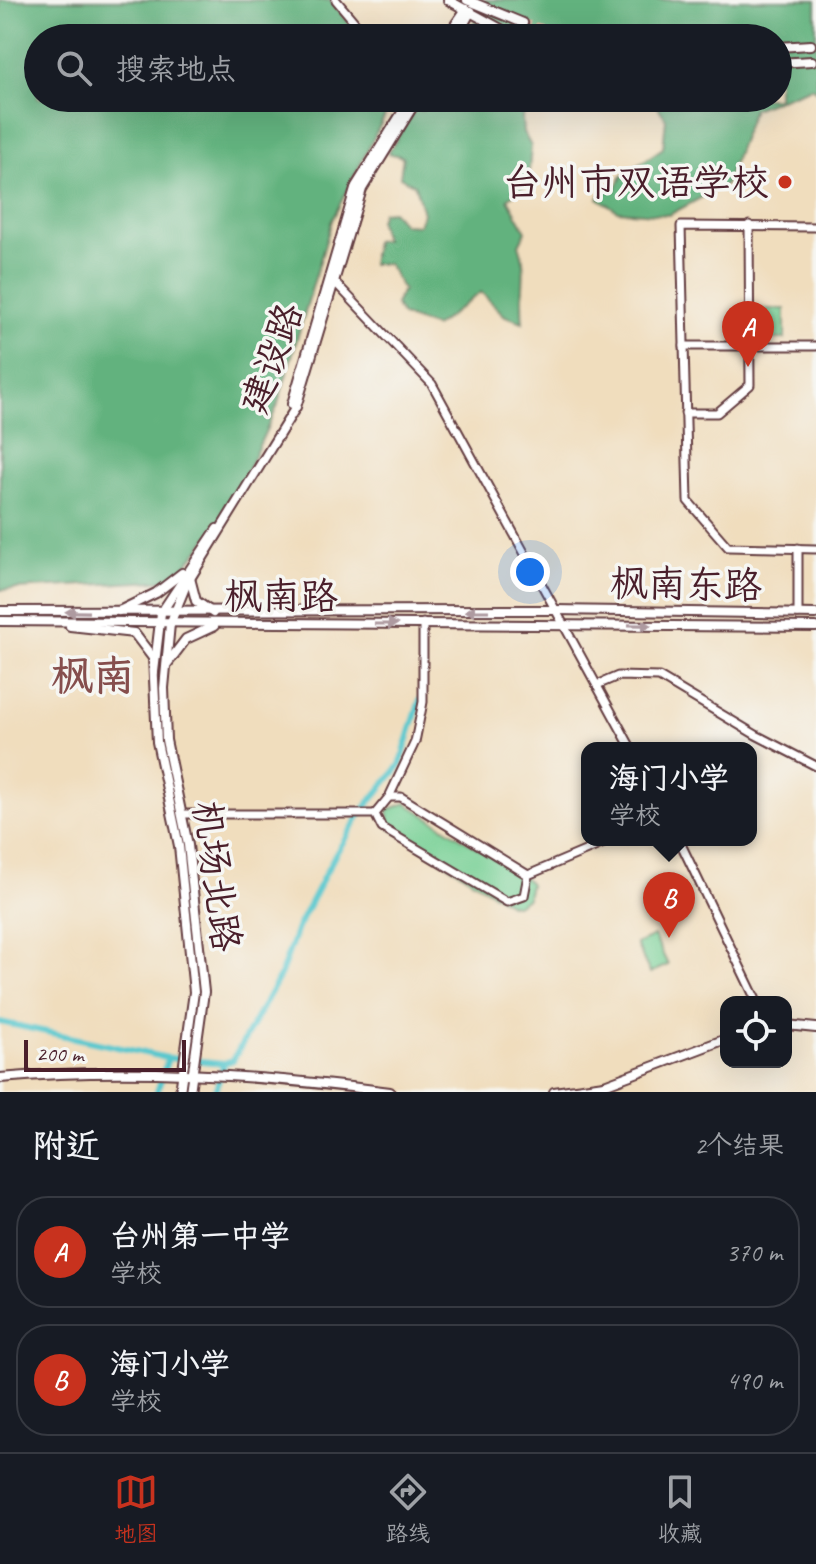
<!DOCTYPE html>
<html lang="zh">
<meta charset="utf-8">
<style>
body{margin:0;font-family:Caveat,"LXGW WenKai TC",sans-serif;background:#242831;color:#f1f3f6}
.controls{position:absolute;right:24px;bottom:24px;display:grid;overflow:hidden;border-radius:16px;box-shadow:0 8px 32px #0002}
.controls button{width:72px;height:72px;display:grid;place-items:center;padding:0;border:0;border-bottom:2px solid #363941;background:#171b24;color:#f1f3f6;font:40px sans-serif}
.scale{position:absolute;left:24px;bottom:20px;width:162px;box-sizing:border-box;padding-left:8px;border:4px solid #4a1f2b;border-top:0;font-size:22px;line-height:28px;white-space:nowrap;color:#4a1f2b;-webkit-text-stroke:6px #f6f6f2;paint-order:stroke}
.you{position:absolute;left:530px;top:572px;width:28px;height:28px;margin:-20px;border:6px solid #fff;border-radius:50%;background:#1a73e8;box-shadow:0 0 0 12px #1a73e833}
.badge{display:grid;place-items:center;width:52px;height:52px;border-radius:50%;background:#c8321e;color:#fff;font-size:26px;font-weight:700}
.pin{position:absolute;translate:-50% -66px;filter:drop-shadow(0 2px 4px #0008)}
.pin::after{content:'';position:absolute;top:42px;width:28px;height:24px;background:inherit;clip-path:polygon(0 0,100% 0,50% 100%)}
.popup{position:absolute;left:581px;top:742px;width:176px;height:104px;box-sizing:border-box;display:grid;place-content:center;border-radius:16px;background:#171b24;filter:drop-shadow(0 2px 6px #0005);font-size:26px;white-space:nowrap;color:#9ea1a6}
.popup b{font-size:30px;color:#f1f3f6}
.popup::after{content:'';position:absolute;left:50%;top:100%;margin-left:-16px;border:16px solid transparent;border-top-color:#171b24}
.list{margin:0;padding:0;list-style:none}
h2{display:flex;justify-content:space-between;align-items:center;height:104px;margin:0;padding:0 32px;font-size:34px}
h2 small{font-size:26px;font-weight:400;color:#9ea1a6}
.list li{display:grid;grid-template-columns:52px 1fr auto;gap:24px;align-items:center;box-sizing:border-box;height:112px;margin:0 16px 16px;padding:0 16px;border:2px solid #363941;border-radius:32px}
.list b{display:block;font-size:30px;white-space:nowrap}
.list p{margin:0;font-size:26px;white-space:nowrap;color:#9ea1a6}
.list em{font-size:26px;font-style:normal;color:#9ea1a6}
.icon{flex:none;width:44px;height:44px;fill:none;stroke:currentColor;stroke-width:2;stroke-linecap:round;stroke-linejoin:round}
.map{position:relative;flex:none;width:816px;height:1092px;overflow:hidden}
.search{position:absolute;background:#171b24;box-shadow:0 8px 32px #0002;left:24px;right:24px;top:24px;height:88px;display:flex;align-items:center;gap:20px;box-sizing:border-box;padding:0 28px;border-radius:44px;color:#9ea1a6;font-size:30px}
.sheet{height:360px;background:#171b24}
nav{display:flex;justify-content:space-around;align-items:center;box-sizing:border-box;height:112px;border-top:2px solid #363941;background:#171b24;font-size:22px;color:#9ea1a6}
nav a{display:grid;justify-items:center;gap:4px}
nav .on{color:#c8321e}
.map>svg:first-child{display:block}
.green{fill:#78d095;stroke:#617860;stroke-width:2}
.forest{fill:#62b27e;stroke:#566854;stroke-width:2}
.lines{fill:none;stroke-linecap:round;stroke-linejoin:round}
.canal{stroke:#5ac8ce;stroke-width:6}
.major-tunnel{stroke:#cfb7a0;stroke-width:8;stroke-dasharray:8 4;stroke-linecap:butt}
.minor-casing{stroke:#633c41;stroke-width:11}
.major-casing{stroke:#633c41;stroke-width:12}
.minor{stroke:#fff;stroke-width:7}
.major{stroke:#fff;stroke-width:8}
.oneway{fill:#ae9aa0}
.poi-dot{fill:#c8321e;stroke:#f6f6f2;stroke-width:3}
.labels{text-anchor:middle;stroke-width:7;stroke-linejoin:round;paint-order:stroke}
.poi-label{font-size:38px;fill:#4a1f2b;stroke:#f6f6f2;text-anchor:end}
.street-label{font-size:38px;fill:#4a1f2b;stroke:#f6f6f2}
.quarter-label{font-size:42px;font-weight:bold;fill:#864e4d;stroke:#f6f6f2}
</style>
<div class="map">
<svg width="816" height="1092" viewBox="0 0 816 1092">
<rect width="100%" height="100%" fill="#f6f6f2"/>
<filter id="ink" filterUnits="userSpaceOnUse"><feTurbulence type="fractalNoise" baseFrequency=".0125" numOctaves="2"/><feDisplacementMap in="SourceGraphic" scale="16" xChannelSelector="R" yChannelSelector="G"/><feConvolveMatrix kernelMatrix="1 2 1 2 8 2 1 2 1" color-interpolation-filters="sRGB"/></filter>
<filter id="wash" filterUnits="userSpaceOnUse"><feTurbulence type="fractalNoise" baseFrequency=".006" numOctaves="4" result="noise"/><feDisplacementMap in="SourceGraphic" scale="32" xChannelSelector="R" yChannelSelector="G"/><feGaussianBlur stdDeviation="1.8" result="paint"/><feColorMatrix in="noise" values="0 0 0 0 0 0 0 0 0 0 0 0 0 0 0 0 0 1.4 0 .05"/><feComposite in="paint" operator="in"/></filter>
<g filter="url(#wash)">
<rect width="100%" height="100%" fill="#f0ddbd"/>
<g class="green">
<polygon points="754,309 785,309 785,339 755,339"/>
<polygon points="406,803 525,878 530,884 527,898 516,905 510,904 390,828 388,810"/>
<polygon points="654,936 668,965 650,973 636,944"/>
</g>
<g class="forest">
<polygon points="0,0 330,0 362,38 38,38 38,98 394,98 332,220 277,407 226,516 174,580 0,590"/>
<polygon points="485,0 816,0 816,91 812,87 753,109 725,185 669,215 618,211 598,198 602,192 615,190 622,176 663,148 666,119 652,98 778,98 778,38 466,38"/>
<path d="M430 98H535L522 117 523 132 531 146 528 183 508 199 526 231 519 245C529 271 519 294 523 322L505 316 481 292 435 327 402 316 395 304 403 290 388 264H371L375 241 384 240 379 221 382 212 392 211 404 224 419 225 423 213 415 185 400 177 403 157 388 153 415 109 422 111Z"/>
</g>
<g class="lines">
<g class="canal">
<polyline points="0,1022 168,1058"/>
<polyline points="157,1092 168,1058 224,1063 233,1060 281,974 297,928 335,855 364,809 400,765 420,700"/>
<polyline points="215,1092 224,1063"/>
</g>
</g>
</g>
<g filter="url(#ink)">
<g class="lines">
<polyline class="major-tunnel" points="523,23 582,38"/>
<defs>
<g id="minor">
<polyline points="336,0 368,38"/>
<polyline points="816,227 681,226 688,501 728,547 816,549"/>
<polyline points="332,279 432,384 631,748"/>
<polyline points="684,346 816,346"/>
<polyline points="685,413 717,413 750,385 749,225"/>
<polyline points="798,548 798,614"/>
<polyline points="597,685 618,676 659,677 756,735 816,766"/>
<polyline points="389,797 415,742 423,702 423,623"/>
<polyline points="182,814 375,814 382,828 507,902 524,896 528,875 611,840"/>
<polyline points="375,814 389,797 401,797 528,875"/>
<polyline points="679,840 757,1002"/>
</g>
<g id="major">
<polyline points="448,0 514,36"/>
<polyline points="467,0 523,23"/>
<polyline points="446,38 466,9"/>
<polyline points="456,38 471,11"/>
<polyline points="778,47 811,45"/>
<polyline points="778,63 812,61"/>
<polyline points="292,404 356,186 411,98"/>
<polyline points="190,578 196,601 213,613"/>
<polyline points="0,611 555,610 816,614"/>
<polyline points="119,611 156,593 182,573"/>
<polyline points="0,621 816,627"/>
<polyline points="70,626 134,633 153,658 157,742 179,846 194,992 180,1092"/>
<polyline points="167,664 186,639 214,626"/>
<polyline points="154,672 161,613 217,529"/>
<polyline points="786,1025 816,1028"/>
<path d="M0 1078C129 1066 262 1075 390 1092"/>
<polyline points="190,1092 204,992 188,845 166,740 164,688 170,624 186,585 296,407 362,189 418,98"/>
<polyline points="554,1092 604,1085 726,1039"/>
</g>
</defs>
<use href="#minor" class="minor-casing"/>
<use href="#major" class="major-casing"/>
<use href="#minor" class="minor"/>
<use href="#major" class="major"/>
</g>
<defs><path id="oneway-solid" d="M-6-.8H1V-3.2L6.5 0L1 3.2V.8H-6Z" transform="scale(2)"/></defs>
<g class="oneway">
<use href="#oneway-solid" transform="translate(477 611) rotate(180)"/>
<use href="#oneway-solid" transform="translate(77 612) rotate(-179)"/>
<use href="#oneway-solid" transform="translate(386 624)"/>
<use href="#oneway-solid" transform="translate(640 625) rotate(1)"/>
</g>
</g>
<circle class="poi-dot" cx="785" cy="182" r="8"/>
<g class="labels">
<g class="poi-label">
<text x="769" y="195">台州市双语学校</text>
</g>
<g class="street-label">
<text transform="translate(271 358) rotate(-70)" y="13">建设路</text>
<text transform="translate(686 584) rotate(1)" y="13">枫南东路</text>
<text x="281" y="609">枫南路</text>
<text transform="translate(217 876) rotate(82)" y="13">机场北路</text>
</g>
<g class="quarter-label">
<text x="93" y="690">枫南</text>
</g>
</g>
</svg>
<div class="controls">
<button><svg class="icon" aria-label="locate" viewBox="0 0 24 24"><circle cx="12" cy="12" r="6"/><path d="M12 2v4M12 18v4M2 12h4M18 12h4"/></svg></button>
</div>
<div class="scale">200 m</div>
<div class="you"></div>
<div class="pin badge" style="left:748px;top:367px">A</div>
<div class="pin badge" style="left:669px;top:938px">B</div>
<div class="popup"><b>海门小学</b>学校</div>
<div class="search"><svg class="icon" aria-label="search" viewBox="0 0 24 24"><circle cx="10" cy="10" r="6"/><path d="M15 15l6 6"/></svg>搜索地点</div>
</div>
<section class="sheet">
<h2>附近<small>2个结果</small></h2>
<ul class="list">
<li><span class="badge">A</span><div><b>台州第一中学</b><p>学校</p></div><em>370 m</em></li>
<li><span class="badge">B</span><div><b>海门小学</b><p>学校</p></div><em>490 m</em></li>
</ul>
</section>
<nav>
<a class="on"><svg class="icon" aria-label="map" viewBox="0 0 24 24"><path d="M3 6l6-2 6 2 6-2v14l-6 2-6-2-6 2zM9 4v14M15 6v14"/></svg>地图</a>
<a><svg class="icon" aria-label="directions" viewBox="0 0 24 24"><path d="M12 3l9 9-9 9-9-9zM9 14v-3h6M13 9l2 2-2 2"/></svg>路线</a>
<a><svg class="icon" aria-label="saved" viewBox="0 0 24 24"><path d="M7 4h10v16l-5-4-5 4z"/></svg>收藏</a>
</nav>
